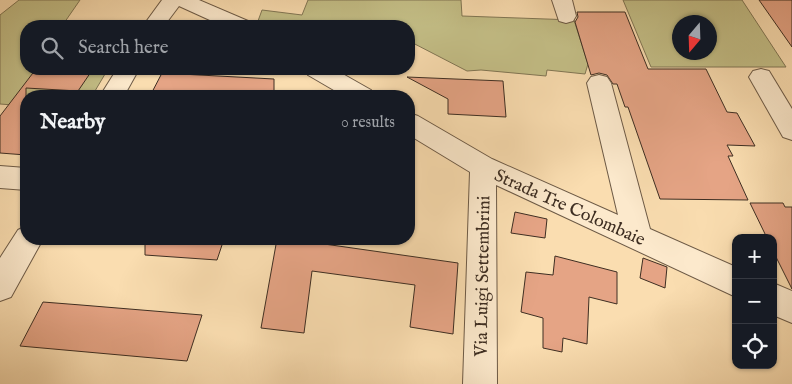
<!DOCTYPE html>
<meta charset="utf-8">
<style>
body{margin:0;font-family:"IM FELL English",serif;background:#242831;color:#f1f3f6}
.controls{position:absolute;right:15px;bottom:15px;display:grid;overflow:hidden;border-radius:10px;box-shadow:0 1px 4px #0004}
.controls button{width:45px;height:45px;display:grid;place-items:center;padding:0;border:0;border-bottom:1px solid #363941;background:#171b24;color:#f1f3f6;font:25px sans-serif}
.compass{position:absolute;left:672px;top:15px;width:45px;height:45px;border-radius:50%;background:#171b24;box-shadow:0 1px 4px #0004;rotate:199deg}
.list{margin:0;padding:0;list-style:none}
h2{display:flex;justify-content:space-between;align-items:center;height:65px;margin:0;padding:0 20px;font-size:21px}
h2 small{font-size:16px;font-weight:400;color:#9ea1a6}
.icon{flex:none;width:28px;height:28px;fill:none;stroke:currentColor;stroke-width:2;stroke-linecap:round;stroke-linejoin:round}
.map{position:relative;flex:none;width:792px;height:384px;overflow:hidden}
.search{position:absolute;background:#171b24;box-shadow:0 1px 4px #0004;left:20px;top:20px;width:395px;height:55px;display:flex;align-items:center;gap:12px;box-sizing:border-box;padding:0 18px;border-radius:20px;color:#9ea1a6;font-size:19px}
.panel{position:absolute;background:#171b24;box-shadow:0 1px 4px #0004;left:20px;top:90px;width:395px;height:155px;border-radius:20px}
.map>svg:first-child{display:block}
.green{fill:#c4bf87;stroke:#817654;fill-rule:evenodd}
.building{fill:#e5a485;stroke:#3e2e22}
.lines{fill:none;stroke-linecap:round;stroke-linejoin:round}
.minor-casing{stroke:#6d5a46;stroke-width:2}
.minor{fill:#fce9cc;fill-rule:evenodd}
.labels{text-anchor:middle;stroke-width:4;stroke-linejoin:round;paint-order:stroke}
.street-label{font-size:18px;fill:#3e2e22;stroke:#fce9cc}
</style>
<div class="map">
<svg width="792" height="384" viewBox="0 0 792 384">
<rect width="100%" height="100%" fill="#faddb0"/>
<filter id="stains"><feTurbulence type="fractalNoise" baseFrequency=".004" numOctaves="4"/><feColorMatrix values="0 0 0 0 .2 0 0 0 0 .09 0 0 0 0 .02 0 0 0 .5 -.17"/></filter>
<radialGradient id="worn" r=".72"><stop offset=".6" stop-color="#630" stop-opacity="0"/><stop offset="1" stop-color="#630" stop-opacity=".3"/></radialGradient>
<g class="green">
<polygon points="19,0 80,0 62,26 26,26 26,69 108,69 92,96 26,96 26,106 0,104 0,15"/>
<polygon points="308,0 461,0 462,16 574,20 588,64 585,74 547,70 546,76 481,70 467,71 409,41 409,26 268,26 258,21 262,10 302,15"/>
<path d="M623 0H742L786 67H651ZM710 22V52H680V22Z"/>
</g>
<g class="building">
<polygon points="759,0 792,0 792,47"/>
<polygon points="577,12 625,12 648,69 706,69 727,112 737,113 755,146 727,145 733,156 728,156 748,200 660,199 628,107 625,107 617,84 613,84 607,75 599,73 591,75 575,22 578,17"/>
<polygon points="36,69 93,69 78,91 26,88 26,155 0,153 0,116"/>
<polygon points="162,73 274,79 274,96 150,96"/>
<polygon points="407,77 503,81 506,117 448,114 448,99"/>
<polygon points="750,203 783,203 785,207 792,207 792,289 773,251 773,238 767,238"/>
<polygon points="515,212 547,219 545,238 511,233"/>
<polygon points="145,239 224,239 217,260 145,255"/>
<polygon points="277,239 289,239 458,263 453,334 410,327 415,285 312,271 304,333 261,328"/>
<polygon points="555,256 617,272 617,304 589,297 587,344 563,338 562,352 543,348 543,318 521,312 526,272 553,275"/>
<polygon points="643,258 667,267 665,288 640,278"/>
<polygon points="43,302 81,305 202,315 187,361 20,346"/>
</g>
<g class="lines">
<defs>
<g id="minor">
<polygon points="162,0 199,0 248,21 252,26 223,26 179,6 164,26 143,26"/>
<polygon points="552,0 572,0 576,16 573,21 566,23 559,21"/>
<polygon points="117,69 139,69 124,96 100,96"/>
<polygon points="305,69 334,69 371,90 375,96 344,96 308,75"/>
<polygon points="761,69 769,71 792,109 792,140 783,137 749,77 753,71"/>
<polygon points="599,75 607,77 611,83 650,229 736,267 736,297 496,185 497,384 463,384 470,172 409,135 409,113 418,116 492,159 618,215 587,83 591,77"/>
<polygon points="0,166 26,168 26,190 0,188"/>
<polygon points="26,226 26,239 43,239 11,297 0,301 0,258 18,230"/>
<polygon points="773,283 792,291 792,323 773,315"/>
</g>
</defs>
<use href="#minor" class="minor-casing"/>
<use href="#minor" class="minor"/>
</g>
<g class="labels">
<g class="street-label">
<text transform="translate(570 207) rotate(24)" y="6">Strada Tre Colombaie</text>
<text transform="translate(482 276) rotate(-89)" y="6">Via Luigi Settembrini</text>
</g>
</g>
<rect width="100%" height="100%" filter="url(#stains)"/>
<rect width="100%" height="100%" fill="url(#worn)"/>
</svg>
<div class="controls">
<button>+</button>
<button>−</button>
<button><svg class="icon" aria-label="locate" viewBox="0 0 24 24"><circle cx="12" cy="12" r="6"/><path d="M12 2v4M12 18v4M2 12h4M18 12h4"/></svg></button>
</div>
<svg class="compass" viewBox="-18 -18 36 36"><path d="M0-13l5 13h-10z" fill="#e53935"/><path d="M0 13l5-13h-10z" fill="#9ea1a6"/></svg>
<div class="search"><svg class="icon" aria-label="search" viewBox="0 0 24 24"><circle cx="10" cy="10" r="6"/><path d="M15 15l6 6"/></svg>Search here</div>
<section class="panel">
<h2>Nearby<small>0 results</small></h2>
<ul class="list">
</ul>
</section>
</div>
